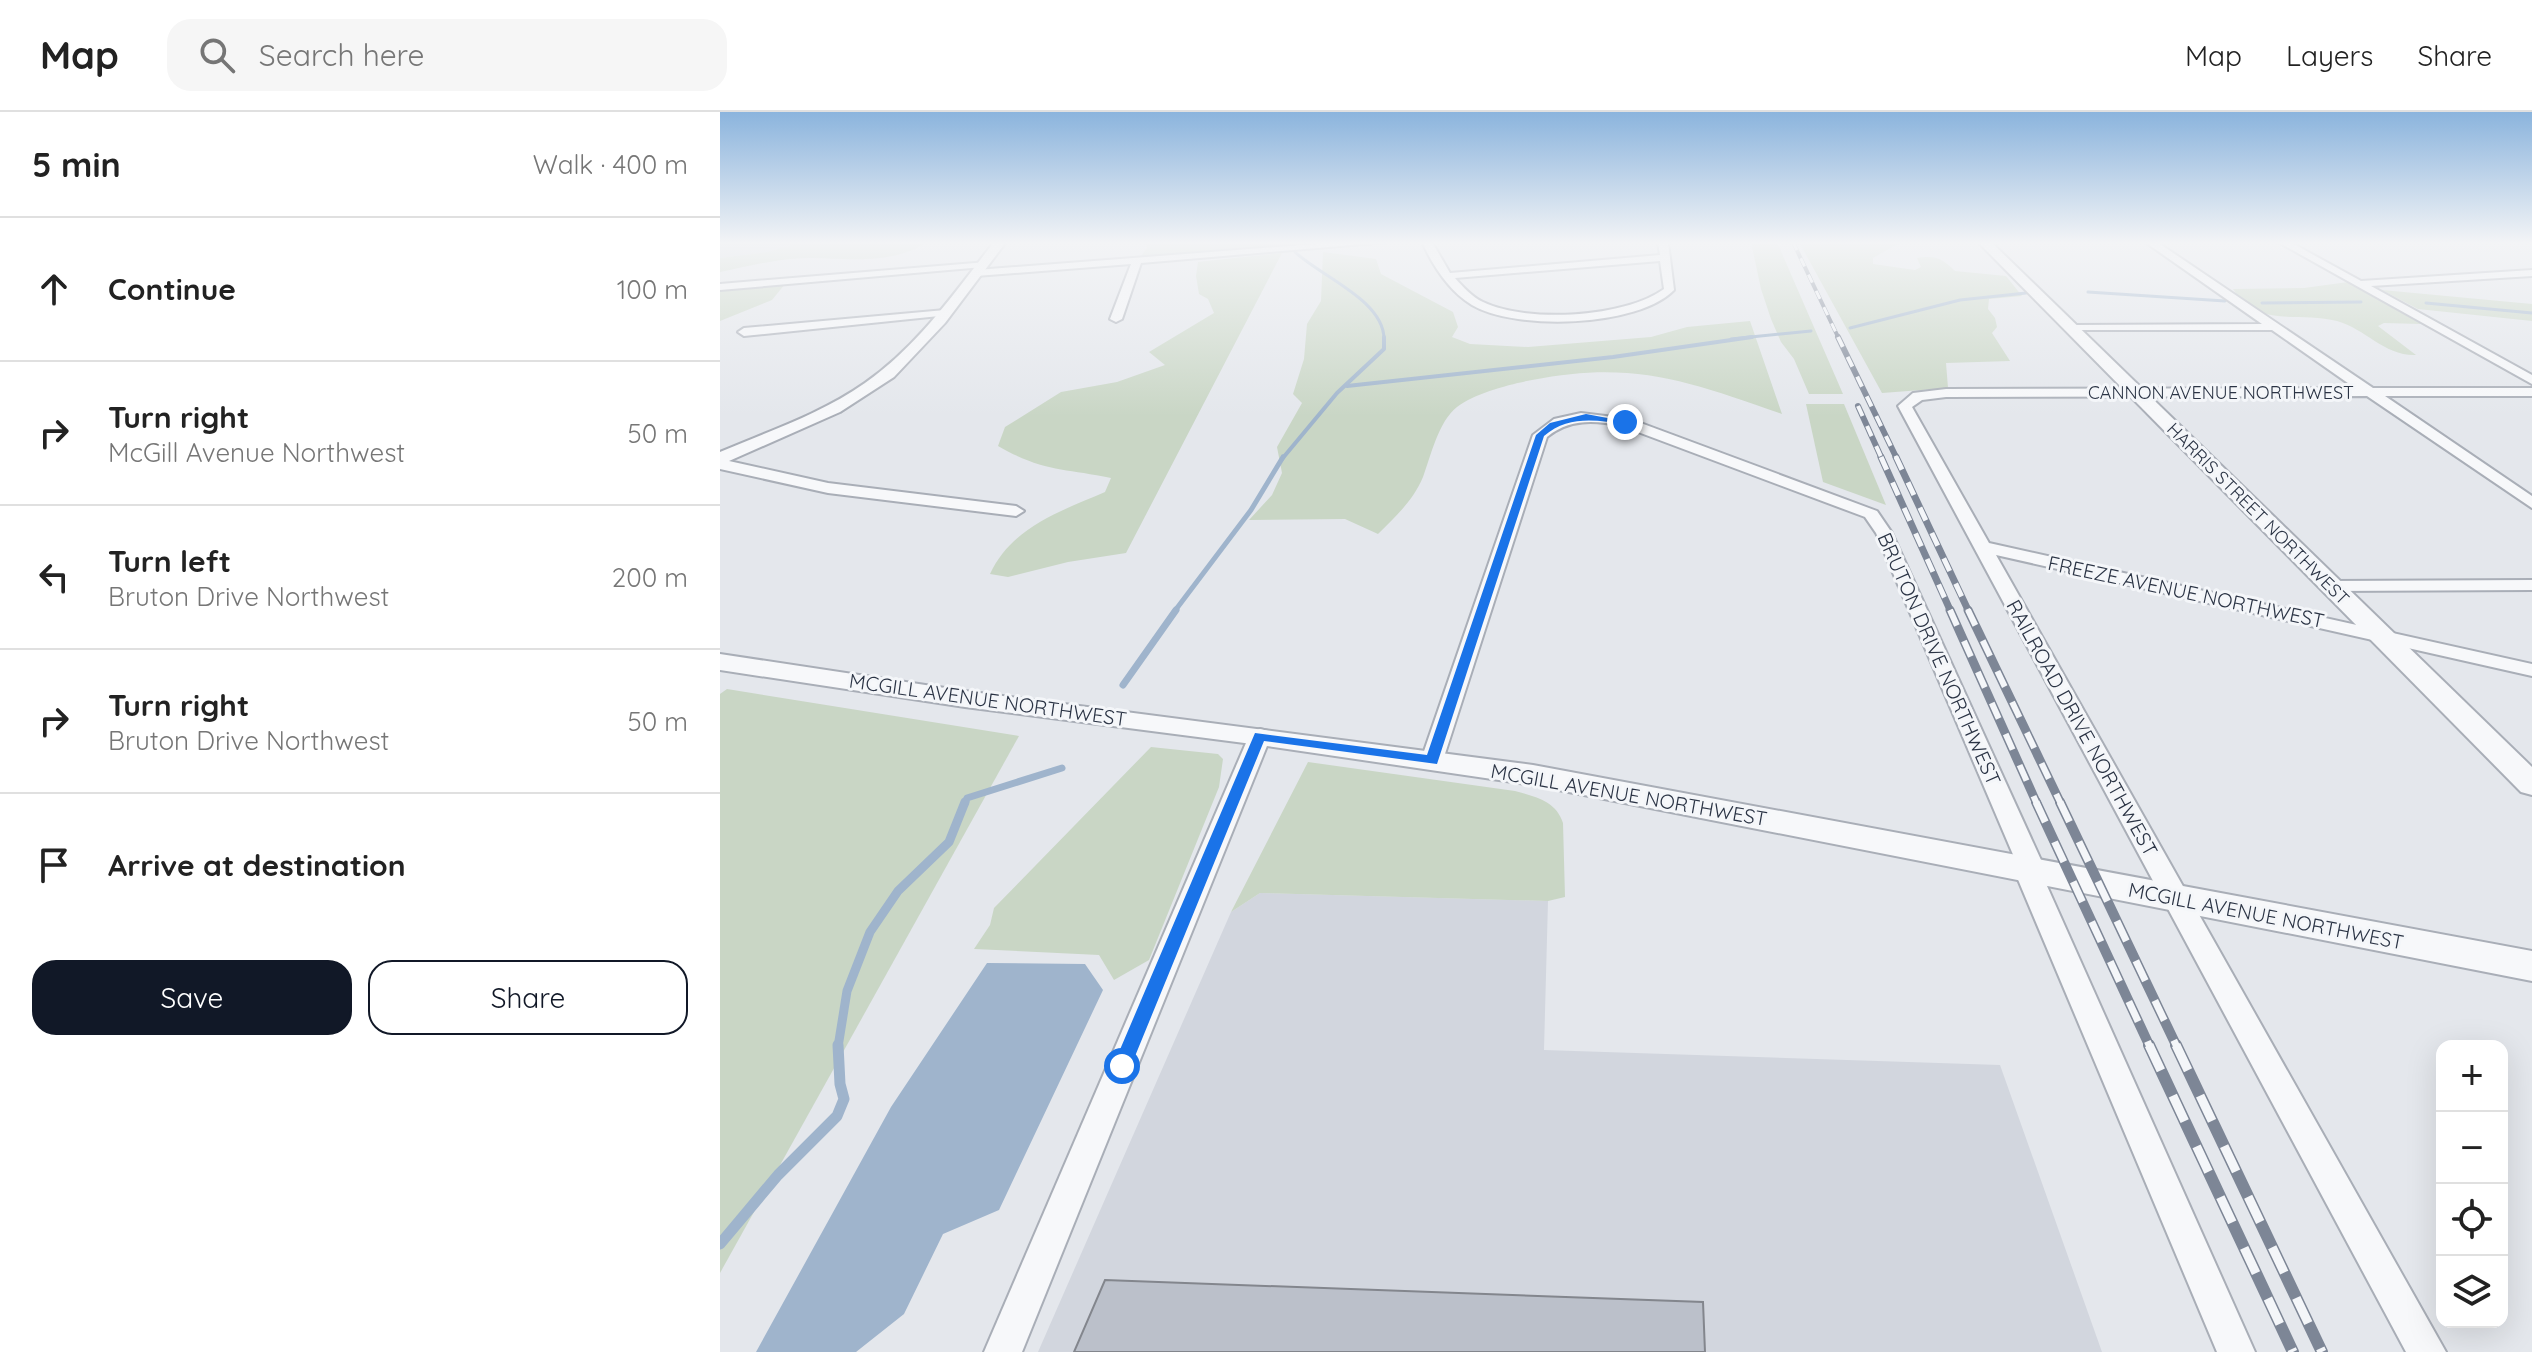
<!DOCTYPE html>
<meta charset="utf-8">
<style>
body{margin:0;font-family:Quicksand,sans-serif;background:#f6f6f6;color:#222}
.controls{position:absolute;right:24px;bottom:24px;display:grid;overflow:hidden;border-radius:16px;box-shadow:0 8px 32px #0002}
.controls button{width:72px;height:72px;display:grid;place-items:center;padding:0;border:0;border-bottom:2px solid #e0e0e0;background:#fff;color:#222;font:40px sans-serif}
.stop{position:absolute;width:24px;height:24px;margin:-18px;border:6px solid #1a73e8;border-radius:50%;background:#fff}
.stop.end{background:#1a73e8;border-color:#fff;box-shadow:0 2px 8px #0008}
.list{margin:0;padding:0;list-style:none}
h2{display:flex;justify-content:space-between;align-items:center;height:104px;margin:0;padding:0 32px;font-size:34px}
h2 small{font-size:26px;font-weight:400;color:#767676}
.list li{display:grid;grid-template-columns:52px 1fr auto;gap:24px;align-items:center;box-sizing:border-box;height:144px;padding:0 32px;border-top:2px solid #e0e0e0}
.list b{display:block;font-size:30px;white-space:nowrap}
.list p{margin:0;font-size:26px;white-space:nowrap;color:#767676}
.list em{font-size:26px;font-style:normal;color:#767676}
.actions{display:flex;gap:16px;padding:24px 32px}
.actions a{flex:1;padding:18px 0;border:2px solid #111827;border-radius:24px;text-align:center;font-size:28px;color:#111827}
.actions .main{background:#111827;color:#fff}
.icon{flex:none;width:44px;height:44px;fill:none;stroke:currentColor;stroke-width:2;stroke-linecap:round;stroke-linejoin:round}
.map{position:relative;flex:none;width:1812px;height:1240px;overflow:hidden}
header{display:flex;align-items:center;gap:48px;box-sizing:border-box;height:112px;padding:0 40px;background:#fff;border-bottom:2px solid #e0e0e0}
header strong{font-size:38px}
nav{display:flex;gap:44px;margin-inline-start:auto;font-size:28px}
.search{width:560px;height:72px;background:#f6f6f6;display:flex;align-items:center;gap:20px;box-sizing:border-box;padding:0 28px;border-radius:24px;color:#767676;font-size:30px}
main{display:flex}
aside{flex:1;background:#fff}
.map>svg:first-child{display:block}
.built{fill:#d2d6de}
.green{fill:#c9d6c5}
.water{fill:#9fb4cc}
.lines{fill:none;stroke-linecap:round;stroke-linejoin:round}
.stream-far5{stroke:#9fb4cc;stroke-width:3}
.stream-far4{stroke:#9fb4cc;stroke-width:4}
.stream-far3{stroke:#9fb4cc;stroke-width:5}
.stream-far2{stroke:#9fb4cc;stroke-width:7}
.stream-far1{stroke:#9fb4cc;stroke-width:9}
.stream{stroke:#9fb4cc;stroke-width:11}
.building{fill:#bbc0ca;stroke:#83868d;stroke-width:2}
.minor-casing{stroke:#a9aeb7;stroke-width:4}
.tertiary-casing{stroke:#a9aeb7;stroke-width:4}
.minor{fill:#f7f8fa;fill-rule:evenodd}
.tertiary{fill:#f7f8fa;fill-rule:evenodd}
.rail-far5-casing{stroke:#7d8696;stroke-width:4}
.rail-far4-casing{stroke:#7d8696;stroke-width:6}
.rail-far3-casing{stroke:#7d8696;stroke-width:7}
.rail-far2-casing{stroke:#7d8696;stroke-width:9}
.rail-far1-casing{stroke:#7d8696;stroke-width:10}
.rail-casing{stroke:#7d8696;stroke-width:12}
.rail-far5{stroke:#f4f6f9;stroke-width:3;stroke-dasharray:9;stroke-linecap:butt}
.rail-far4{stroke:#f4f6f9;stroke-width:4;stroke-dasharray:11;stroke-linecap:butt}
.rail-far3{stroke:#f4f6f9;stroke-width:5;stroke-dasharray:14;stroke-linecap:butt}
.rail-far2{stroke:#f4f6f9;stroke-width:6;stroke-dasharray:17;stroke-linecap:butt}
.rail-far1{stroke:#f4f6f9;stroke-width:7;stroke-dasharray:22;stroke-linecap:butt}
.rail{stroke:#f4f6f9;stroke-width:9;stroke-dasharray:28;stroke-linecap:butt}
.route{fill:#1a73e8}
.labels{text-anchor:middle;stroke-width:6;stroke-linejoin:round;paint-order:stroke}
.far-street-label{font-size:18px;fill:#2b3445;stroke:#f4f6f9}
.street-label{font-size:20px;fill:#2b3445;stroke:#f4f6f9}
</style>
<header>
<strong>Map</strong>
<div class="search"><svg class="icon" aria-label="search" viewBox="0 0 24 24"><circle cx="10" cy="10" r="6"/><path d="M15 15l6 6"/></svg>Search here</div>
<nav><a>Map</a><a>Layers</a><a>Share</a></nav>
</header>
<main>
<aside>
<h2>5 min<small>Walk · 400 m</small></h2>
<ul class="list">
<li><svg class="icon" aria-label="ahead" viewBox="0 0 24 24"><path d="M12 20V5M6 11l6-6 6 6"/></svg><div><b>Continue</b></div><em>100 m</em></li>
<li><svg class="icon" aria-label="right" viewBox="0 0 24 24"><path d="M7 20v-9h11M14 6l5 5-5 5"/></svg><div><b>Turn right</b><p>McGill Avenue Northwest</p></div><em>50 m</em></li>
<li><svg class="icon" aria-label="left" viewBox="0 0 24 24"><path d="M17 20v-9H6M10 6l-5 5 5 5"/></svg><div><b>Turn left</b><p>Bruton Drive Northwest</p></div><em>200 m</em></li>
<li><svg class="icon" aria-label="right" viewBox="0 0 24 24"><path d="M7 20v-9h11M14 6l5 5-5 5"/></svg><div><b>Turn right</b><p>Bruton Drive Northwest</p></div><em>50 m</em></li>
<li><svg class="icon" aria-label="arrive" viewBox="0 0 24 24"><path d="M6 21V4h12l-3 4 3 4H6"/></svg><div><b>Arrive at destination</b></div></li>
</ul>
<div class="actions"><a class="main">Save</a><a>Share</a></div>
</aside>
<div class="map">
<svg width="1812" height="1240" viewBox="0 0 1812 1240">
<rect width="100%" height="100%" fill="#e4e7ec"/>
<g class="built">
<polygon points="0,130 83,130 47,140 0,146"/>
<polygon points="540,781 828,789 824,938 1280,953 1382,1240 318,1240 511,800"/>
</g>
<g class="green">
<path d="M83 130H208C174 152 131 147 93 146 62 145 30 154 0 160V146L47 140Z"/>
<polygon points="426,130 562,130 562,133 421,144 427,136"/>
<polygon points="1031,130 1057,130 1123,282 1089,282 1074,247 1061,230 1051,207 1041,177"/>
<path d="M1079 130H1181L1153 146V152L1195 158 1201 155 1197 146C1215 143 1222 146 1235 159L1286 164 1302 184 1269 187 1268 197 1275 206 1277 215 1272 221 1290 249 1226 251 1228 276 1162 281Z"/>
<path d="M603 140 656 147 661 162 733 200 738 215 732 225 750 232 808 235 931 225 967 215 1030 209 1062 302C968 269 913 248 812 268 791 272 755 281 737 295 718 310 711 344 703 365 693 389 676 404 658 422L625 407 529 408 552 383 562 361 557 335 582 291 573 282 584 247 587 212 601 189Z"/>
<path d="M562 141 406 441 348 450 288 465 270 462C292 415 341 399 385 380L391 366C344 356 323 360 278 334L285 315 341 280 397 270 445 253 429 240 494 201 488 187 479 182 476 164 478 150Z"/>
<path d="M1628 170 1701 212 1664 211 1658 214 1696 243C1664 244 1646 217 1617 209 1580 199 1538 217 1513 177L1584 176Z"/>
<polygon points="65,172 52,188 0,209 0,178"/>
<polygon points="1662,178 1812,192 1812,209 1698,197"/>
<polygon points="1086,292 1124,292 1166,393 1103,370"/>
<polygon points="7,577 299,624 0,1161 0,582"/>
<polygon points="431,635 498,642 503,647 499,675 429,848 394,868 379,843 254,837 270,813 274,796"/>
<path d="M588 650 795 679C816 685 836 689 843 711L845 785 828 789 540 781 511 800Z"/>
</g>
<polygon class="water" points="267,851 365,852 383,878 279,1098 223,1122 184,1202 136,1240 36,1240 171,995"/>
<g class="lines">
<g class="stream-far5">
<path d="M575 140C600 164 664 188 664 227"/>
<polyline points="1368,180 1505,189"/>
<polyline points="1542,191 1641,190"/>
<polyline points="1706,191 1812,201"/>
<polyline points="1130,216 1240,188 1306,181"/>
<polyline points="1011,227 1091,219"/>
</g>
<g class="stream-far4">
<polyline points="627,274 893,245 1032,225"/>
<polyline points="562,347 617,281 664,237 664,225"/>
</g>
<polyline class="stream-far3" points="454,500 531,398 563,345"/>
<g class="stream-far2">
<polyline points="403,573 456,498"/>
<polyline points="245,692 247,686 342,656"/>
</g>
<polyline class="stream-far1" points="118,935 127,879 150,820 178,779 229,730 245,690"/>
<polyline class="stream" points="0,1132 58,1063 117,1004 124,987 120,972 118,933"/>
</g>
<polygon class="building" points="385,1168 983,1190 985,1240 354,1240"/>
<g class="lines">
<defs>
<g id="minor">
<polygon points="622,130 667,130 421,151 402,207 396,210 390,207 411,152 256,164 251,161 256,158"/>
<path d="M702 130H712L730 161 940 143 938 130H948L954 178C918 215 796 219 752 193 729 179 713 154 702 130ZM940 149 944 177C904 206 807 211 763 190 752 185 743 175 735 166Z"/>
<polygon points="1425,130 1437,130 1653,276 1812,276 1812,284 1665,284 1812,384 1812,396 1647,284 1226,285 1202,288 1192,295 1269,431 1812,552 1812,564 1276,443 1726,1240 1686,1240 1178,294 1193,281 1226,277 1635,276 1552,218 1349,218 1347,216 1353,213 1542,212"/>
<polygon points="1558,130 1570,130 1641,169 1812,158 1812,164 1651,174 1812,263 1812,272"/>
<polygon points="267,150 263,155 0,178 0,172"/>
<polygon points="225,198 231,201 229,203 24,224 18,220 24,216"/>
<path d="M861 301 910 307 1157 399 1172 421 1326 759 1323 765 1535 1240H1497L1294 758 1297 752 1156 421 1145 405 902 314C874 308 849 307 827 325L723 648 720 653H704L701 648 813 323 834 307Z"/>
<polygon points="0,347 108,371 296,394 304,399 296,404 108,381 0,357"/>
<polygon points="1812,468 1812,478 1610,479 1601,474 1610,469"/>
<polygon points="540,617 548,619 551,624 302,1240 264,1240 529,624 532,619"/>
</g>
<g id="tertiary">
<path d="M274 130H286L225 211 174 265 120 300 0 353V340C49 319 101 302 145 271 198 234 235 180 274 130Z"/>
<polygon points="1258,130 1271,130 1812,655 1812,683 1801,680"/>
<polygon points="0,542 245,579 813,653 1812,839 1812,869 813,673 540,633 245,595 0,558"/>
</g>
</defs>
<use href="#minor" class="minor-casing"/>
<use href="#tertiary" class="tertiary-casing"/>
<use href="#minor" class="minor"/>
<use href="#tertiary" class="tertiary"/>
<defs>
<polyline id="rail-far5" points="1073,130 1119,227"/>
<g id="rail-far4">
<polyline points="1118,225 1177,347"/>
<polyline points="1138,294 1162,347"/>
</g>
<g id="rail-far3">
<polyline points="1161,345 1231,500"/>
<polyline points="1176,345 1249,500"/>
</g>
<g id="rail-far2">
<polyline points="1230,498 1317,692"/>
<polyline points="1248,498 1341,692"/>
</g>
<g id="rail-far1">
<polyline points="1316,690 1430,935"/>
<polyline points="1340,690 1457,935"/>
</g>
<g id="rail">
<polyline points="1429,933 1573,1240"/>
<polyline points="1456,933 1602,1240"/>
</g>
</defs>
<use href="#rail-far5" class="rail-far5-casing"/>
<use href="#rail-far4" class="rail-far4-casing"/>
<use href="#rail-far3" class="rail-far3-casing"/>
<use href="#rail-far2" class="rail-far2-casing"/>
<use href="#rail-far1" class="rail-far1-casing"/>
<use href="#rail" class="rail-casing"/>
<use href="#rail-far5" class="rail-far5"/>
<use href="#rail-far4" class="rail-far4"/>
<use href="#rail-far3" class="rail-far3"/>
<use href="#rail-far2" class="rail-far2"/>
<use href="#rail-far1" class="rail-far1"/>
<use href="#rail" class="rail"/>
</g>
<linearGradient id="sky" x2="0" y2="1"><stop stop-color="#8bb4dd"/><stop offset="0.43" stop-color="#f3f4f6"/><stop offset="1" stop-color="#f3f4f6" stop-opacity="0"/></linearGradient>
<rect width="1812" height="304" fill="url(#sky)"/>
<path class="route" d="M866 302 909 310 905 312C876 308 848 303 824 324L717 652 544 629 411 954 408 960 402 963 396 960 393 954 535 621 707 643 816 323 830 311Z"/>
<g class="labels">
<g class="far-street-label">
<text x="1501" y="287">CANNON AVENUE NORTHWEST</text>
<text transform="translate(1538 402) rotate(45)" y="6">HARRIS STREET NORTHWEST</text>
</g>
<g class="street-label">
<text transform="translate(1466 480) rotate(12)" y="7">FREEZE AVENUE NORTHWEST</text>
<text transform="translate(1219 547) rotate(66)" y="7">BRUTON DRIVE NORTHWEST</text>
<text transform="translate(268 588) rotate(8)" y="7">MCGILL AVENUE NORTHWEST</text>
<text transform="translate(1362 616) rotate(61)" y="7">RAILROAD DRIVE NORTHWEST</text>
<text transform="translate(909 683) rotate(10)" y="7">MCGILL AVENUE NORTHWEST</text>
<text transform="translate(1546 804) rotate(11)" y="7">MCGILL AVENUE NORTHWEST</text>
</g>
</g>
</svg>
<div class="controls">
<button>+</button>
<button>−</button>
<button><svg class="icon" aria-label="locate" viewBox="0 0 24 24"><circle cx="12" cy="12" r="6"/><path d="M12 2v4M12 18v4M2 12h4M18 12h4"/></svg></button>
<button><svg class="icon" aria-label="layers" viewBox="0 0 24 24"><path d="M12 4l9 5-9 5-9-5zM3 14l9 5 9-5"/></svg></button>
</div>
<div class="stop" style="left:402px;top:954px"></div>
<div class="stop end" style="left:905px;top:310px"></div>
</div>
</main>
